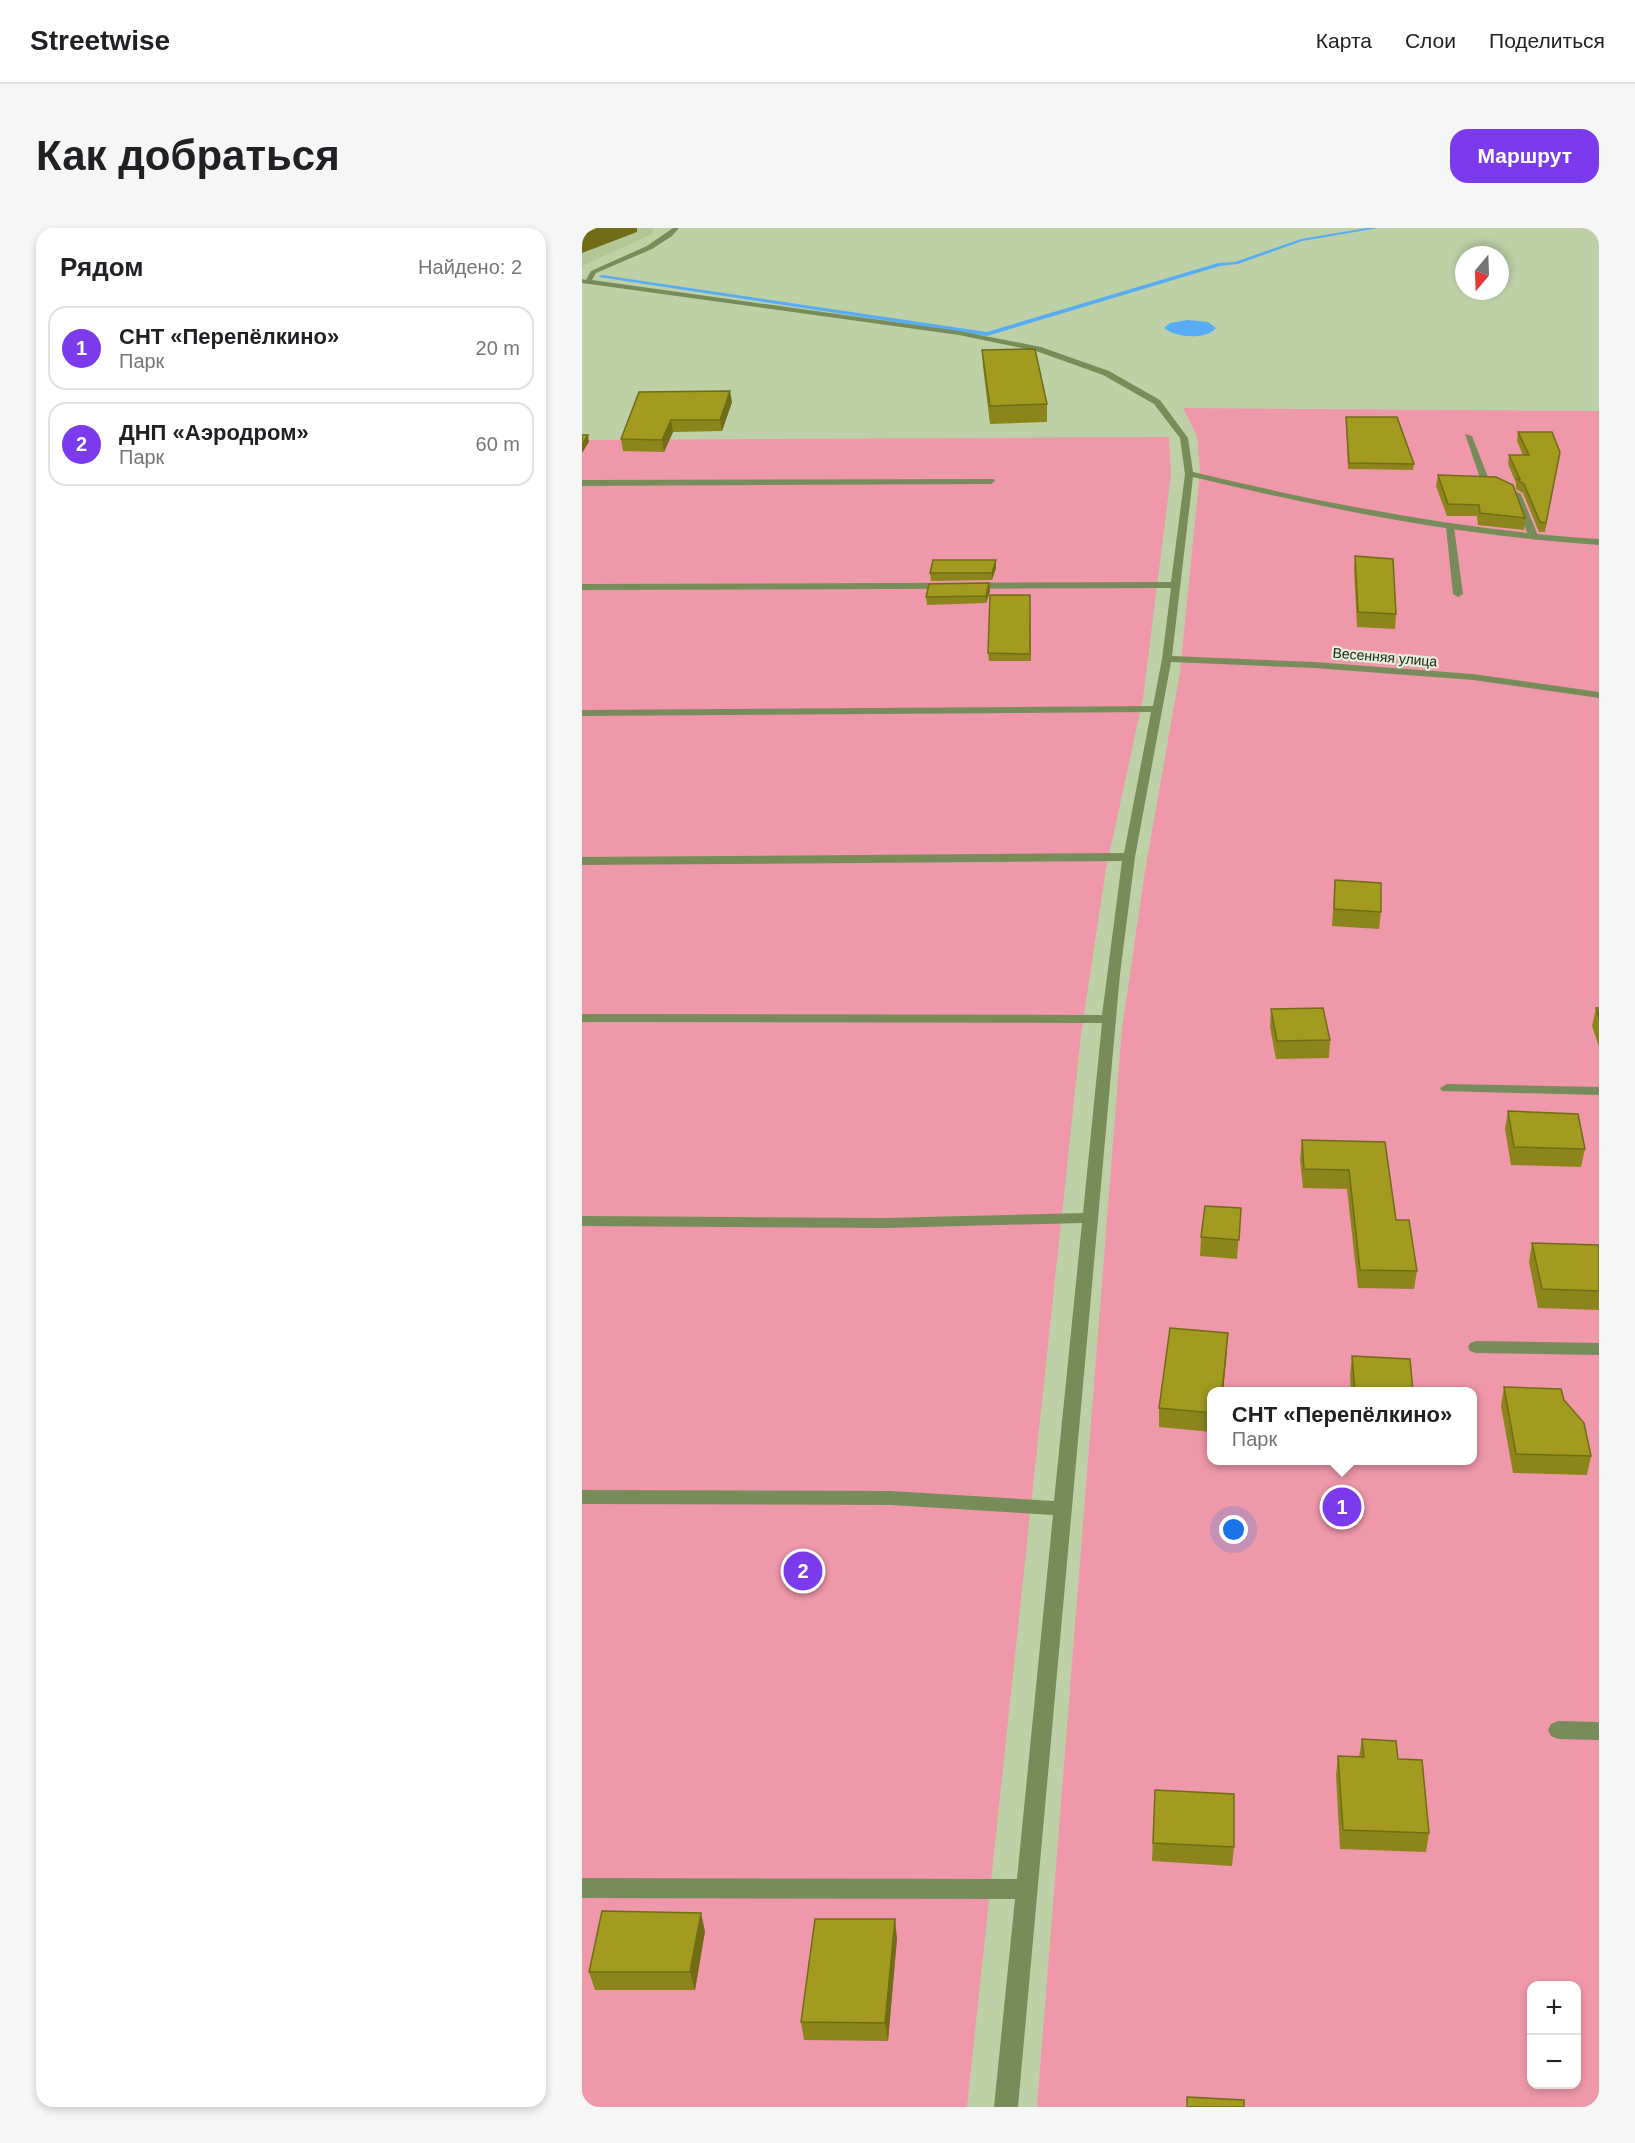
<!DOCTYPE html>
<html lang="ru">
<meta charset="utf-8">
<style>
body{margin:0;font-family:Helvetica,sans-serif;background:#f6f6f6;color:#202124}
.controls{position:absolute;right:18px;bottom:18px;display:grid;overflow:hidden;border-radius:12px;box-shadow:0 3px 9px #0003}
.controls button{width:54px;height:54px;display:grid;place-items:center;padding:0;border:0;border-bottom:2px solid #e0e0e0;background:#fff;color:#202124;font:30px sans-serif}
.compass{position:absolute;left:873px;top:18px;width:54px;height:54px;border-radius:50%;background:#fff;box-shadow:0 3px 9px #0003;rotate:199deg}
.you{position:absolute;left:652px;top:1302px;width:21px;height:21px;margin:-15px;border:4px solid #fff;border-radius:50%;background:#1a73e8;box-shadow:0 0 0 9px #1a73e833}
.badge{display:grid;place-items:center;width:39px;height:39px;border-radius:50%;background:#7c3aed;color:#fff;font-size:20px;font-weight:700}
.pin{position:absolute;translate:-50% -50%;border:3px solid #fff;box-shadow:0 2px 6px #0006}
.popup{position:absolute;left:625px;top:1159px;width:270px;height:78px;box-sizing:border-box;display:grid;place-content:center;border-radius:12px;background:#fff;filter:drop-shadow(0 2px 4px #0005);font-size:20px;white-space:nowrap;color:#757577}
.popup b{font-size:22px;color:#202124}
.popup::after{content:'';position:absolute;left:50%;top:100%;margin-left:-12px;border:12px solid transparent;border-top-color:#fff}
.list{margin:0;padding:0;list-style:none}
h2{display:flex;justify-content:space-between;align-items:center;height:78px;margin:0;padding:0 24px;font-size:26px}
h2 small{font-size:20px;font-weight:400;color:#757577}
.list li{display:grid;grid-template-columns:39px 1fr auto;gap:18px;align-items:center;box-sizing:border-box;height:84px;margin:0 12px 12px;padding:0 12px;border:2px solid #e0e0e0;border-radius:18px}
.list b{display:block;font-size:22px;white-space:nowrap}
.list p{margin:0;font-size:20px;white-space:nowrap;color:#757577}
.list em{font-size:20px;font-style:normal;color:#757577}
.map{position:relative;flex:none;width:1017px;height:1879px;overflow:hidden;border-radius:18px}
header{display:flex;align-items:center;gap:36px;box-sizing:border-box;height:84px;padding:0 30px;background:#fff;border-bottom:2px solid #e0e0e0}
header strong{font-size:28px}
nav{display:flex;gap:33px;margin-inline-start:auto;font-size:21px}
.intro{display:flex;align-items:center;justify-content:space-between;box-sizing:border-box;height:144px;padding:0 36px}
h1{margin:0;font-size:42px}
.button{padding:15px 27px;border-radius:18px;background:#7c3aed;color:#fff;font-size:21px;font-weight:700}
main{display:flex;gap:36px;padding:0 36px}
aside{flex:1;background:#fff;border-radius:18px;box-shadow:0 3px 9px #0003}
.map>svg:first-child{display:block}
.built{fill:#b3c796}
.green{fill:#ef98aa;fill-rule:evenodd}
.water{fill:#56adf5}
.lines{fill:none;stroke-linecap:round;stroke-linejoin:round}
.stream{fill:#56adf5;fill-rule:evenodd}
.service{fill:#788c5a;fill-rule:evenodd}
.minor{fill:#788c5a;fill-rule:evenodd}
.wall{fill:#8b851c}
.shaded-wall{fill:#716c16}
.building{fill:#a29b20;stroke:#716c16;stroke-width:1.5}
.labels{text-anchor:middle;stroke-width:4.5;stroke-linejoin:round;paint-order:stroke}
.far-street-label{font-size:14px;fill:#1c2212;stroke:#e4edd7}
</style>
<header>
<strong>Streetwise</strong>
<nav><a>Карта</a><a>Слои</a><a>Поделиться</a></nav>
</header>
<div class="intro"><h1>Как добраться</h1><a class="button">Маршрут</a></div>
<main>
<aside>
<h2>Рядом<small>Найдено: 2</small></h2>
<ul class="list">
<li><span class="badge">1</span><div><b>СНТ «Перепёлкино»</b><p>Парк</p></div><em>20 m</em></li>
<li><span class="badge">2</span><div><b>ДНП «Аэродром»</b><p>Парк</p></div><em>60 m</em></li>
</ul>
</aside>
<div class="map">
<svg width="1017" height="1879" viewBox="0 0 1017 1879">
<rect width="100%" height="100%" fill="#bed0a6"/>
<polygon class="built" points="0,0 71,0 70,6 0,38"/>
<g class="green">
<path d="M601 180 1017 183V1879H455L540 801 563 643 598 444 618 243 615 208ZM630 1164H891V1232H630ZM950 1758H994V1856H950Z"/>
<polygon points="587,209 589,246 561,470 524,641 499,807 385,1879 0,1879 0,212"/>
</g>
<path class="water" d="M606 92 626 94 634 100C624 112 594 110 582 100L588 95Z"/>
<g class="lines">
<polygon class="stream" points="785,0 796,0 720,13 656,36 638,38 405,108 17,49 20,47 405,104 636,35 653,34 719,11"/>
<g class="service">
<polygon points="883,206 890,208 906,249 939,266 957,310 955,312 947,310 931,267 898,250"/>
<polygon points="868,296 872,299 881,366 876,369 871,366 864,299"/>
<polygon points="865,856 1017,859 1017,867 860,863 858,860"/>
<polygon points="894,1113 1017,1115 1017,1127 894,1125 888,1123 886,1119 888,1115"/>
<polygon points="976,1493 1017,1494 1017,1512 976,1511 969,1508 966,1502 969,1496"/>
</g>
<g class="minor">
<path d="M91 0H97L90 8 70 21 14 45 10 52 377 103 459 119 527 143 578 172 606 210 611 244C745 276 879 302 1017 311V317C879 308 745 281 611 249L590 428 732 434 891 446 1017 464V470L891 452 732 440 589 434 553 629 538 746 436 1879H412L433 1671 0 1670V1650L435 1651 471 1287 309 1277 0 1276V1262L309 1263 472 1273 500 995 303 1000 0 998V988L303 990 501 985 520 795 0 794V786L520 787 540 633 0 637V629L542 625 569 484 0 488V482L571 478 580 431 589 360 0 362V356L589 354 603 246 598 210 572 176 521 147 454 123 377 107 0 55V51L4 52 9 43 65 18Z"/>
<polygon points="412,251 413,253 409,256 0,258 0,252"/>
</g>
</g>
<g class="wall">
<polygon points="400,122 465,176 465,194 408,196 401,139"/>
<polygon points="57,164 150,174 140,203 91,204 82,224 41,223 39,211"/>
<polygon points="764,189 832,236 831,242 766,241 764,196"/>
<polygon points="936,204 978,224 963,304 957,304 941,265 934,261 934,255 926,236 927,227 941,227 935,213"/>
<polygon points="856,247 943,290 942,302 896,297 895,288 865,288 854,258"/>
<polygon points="773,328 814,386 813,401 775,399 772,342"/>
<polygon points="414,340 410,352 349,353 348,345"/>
<polygon points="407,355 408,363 404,375 345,377 344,369"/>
<polygon points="448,367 449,433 407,433 406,425"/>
<polygon points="753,652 799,684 797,701 750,698"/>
<polygon points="1014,780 1017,780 1017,819 1010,798"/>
<polygon points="689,781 748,812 747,830 694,831 688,799"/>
<polygon points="926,883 1003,921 999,939 929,937 923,901"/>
<polygon points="720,912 803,914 814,992 835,1043 832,1061 776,1060 765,961 721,960 718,931"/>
<polygon points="659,980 655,1031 618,1028 619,1009"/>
<polygon points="950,1015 1017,1017 1017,1082 956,1080 947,1034"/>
<polygon points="645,1124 641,1164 630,1164 630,1204 577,1199 577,1180"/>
<polygon points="770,1128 831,1164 769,1164 768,1147"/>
<polygon points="922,1159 982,1172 1009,1228 1005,1247 931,1245 919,1178"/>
<polygon points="780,1511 816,1531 847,1605 844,1624 758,1621 754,1547 756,1528 777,1529"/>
<polygon points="573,1562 652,1619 650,1638 570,1633"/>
<polygon points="123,1703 113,1762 13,1762 7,1744"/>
<polygon points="315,1710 306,1813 222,1812 219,1794"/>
</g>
<g class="shaded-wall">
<polygon points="19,0 55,0 55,4 0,25 0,7"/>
<polygon points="148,163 150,174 140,203 138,192"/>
<polygon points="89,192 91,204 82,224 80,212"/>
<polygon points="6,207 7,214 0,225 0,217"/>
<polygon points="414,332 414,340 410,352 410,345"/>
<polygon points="407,355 408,363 404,375 404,368"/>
<polygon points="646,1105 641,1164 640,1164"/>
<polygon points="119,1685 123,1703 113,1762 108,1744"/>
<polygon points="313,1691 315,1710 306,1813 303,1795"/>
</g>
<g class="building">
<polygon points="0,0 19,0 0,7"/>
<polygon points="453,121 465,176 408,178 400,122"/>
<polygon points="148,163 138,192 89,192 80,212 39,211 57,164"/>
<polygon points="764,189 815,189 832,236 767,235"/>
<polygon points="936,204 970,204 978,224 964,295 958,294 942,256 935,251 938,251 927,227 947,227"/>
<polygon points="0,207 6,207 0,217"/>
<polygon points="856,247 914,249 931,257 943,290 898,285 897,277 866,276"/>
<polygon points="773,328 811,331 814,386 776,384"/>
<polygon points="351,332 414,332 410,345 348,345"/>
<polygon points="407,355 404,368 344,369 347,356"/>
<polygon points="408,367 448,367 448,426 406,425"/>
<polygon points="753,652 799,655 799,684 752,681"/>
<polygon points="741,780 748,812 695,813 689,781"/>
<polygon points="1014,780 1017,780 1017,790"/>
<polygon points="926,883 996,886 1003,921 932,919"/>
<polygon points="720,912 803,914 814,992 827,992 835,1043 778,1042 767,942 722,941"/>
<polygon points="623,978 659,980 657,1012 619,1009"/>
<polygon points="950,1015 1017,1017 1017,1063 960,1061"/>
<polygon points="588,1100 646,1105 640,1164 630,1164 630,1185 577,1180"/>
<polygon points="770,1128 828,1131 831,1164 773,1164"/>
<polygon points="922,1159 979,1161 982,1172 1002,1195 1009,1228 934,1226"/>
<polygon points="780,1511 814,1513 816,1531 840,1532 847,1605 761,1602 756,1528 782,1529"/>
<polygon points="573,1562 652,1566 652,1619 571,1615"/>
<polygon points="20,1683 119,1685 108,1744 7,1744"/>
<polygon points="233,1691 313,1691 303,1795 219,1794"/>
<polygon points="605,1869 662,1872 662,1879 605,1879"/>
</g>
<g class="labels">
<g class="far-street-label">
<text transform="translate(803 429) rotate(5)" y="5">Весенняя улица</text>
</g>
</g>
</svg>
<div class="controls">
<button>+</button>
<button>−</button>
</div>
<svg class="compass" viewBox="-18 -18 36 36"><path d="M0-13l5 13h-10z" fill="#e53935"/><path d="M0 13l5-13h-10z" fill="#757577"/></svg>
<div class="you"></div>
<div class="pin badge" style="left:760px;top:1279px">1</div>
<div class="popup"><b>СНТ «Перепёлкино»</b>Парк</div>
<div class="pin badge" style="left:221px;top:1343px">2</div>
</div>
</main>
